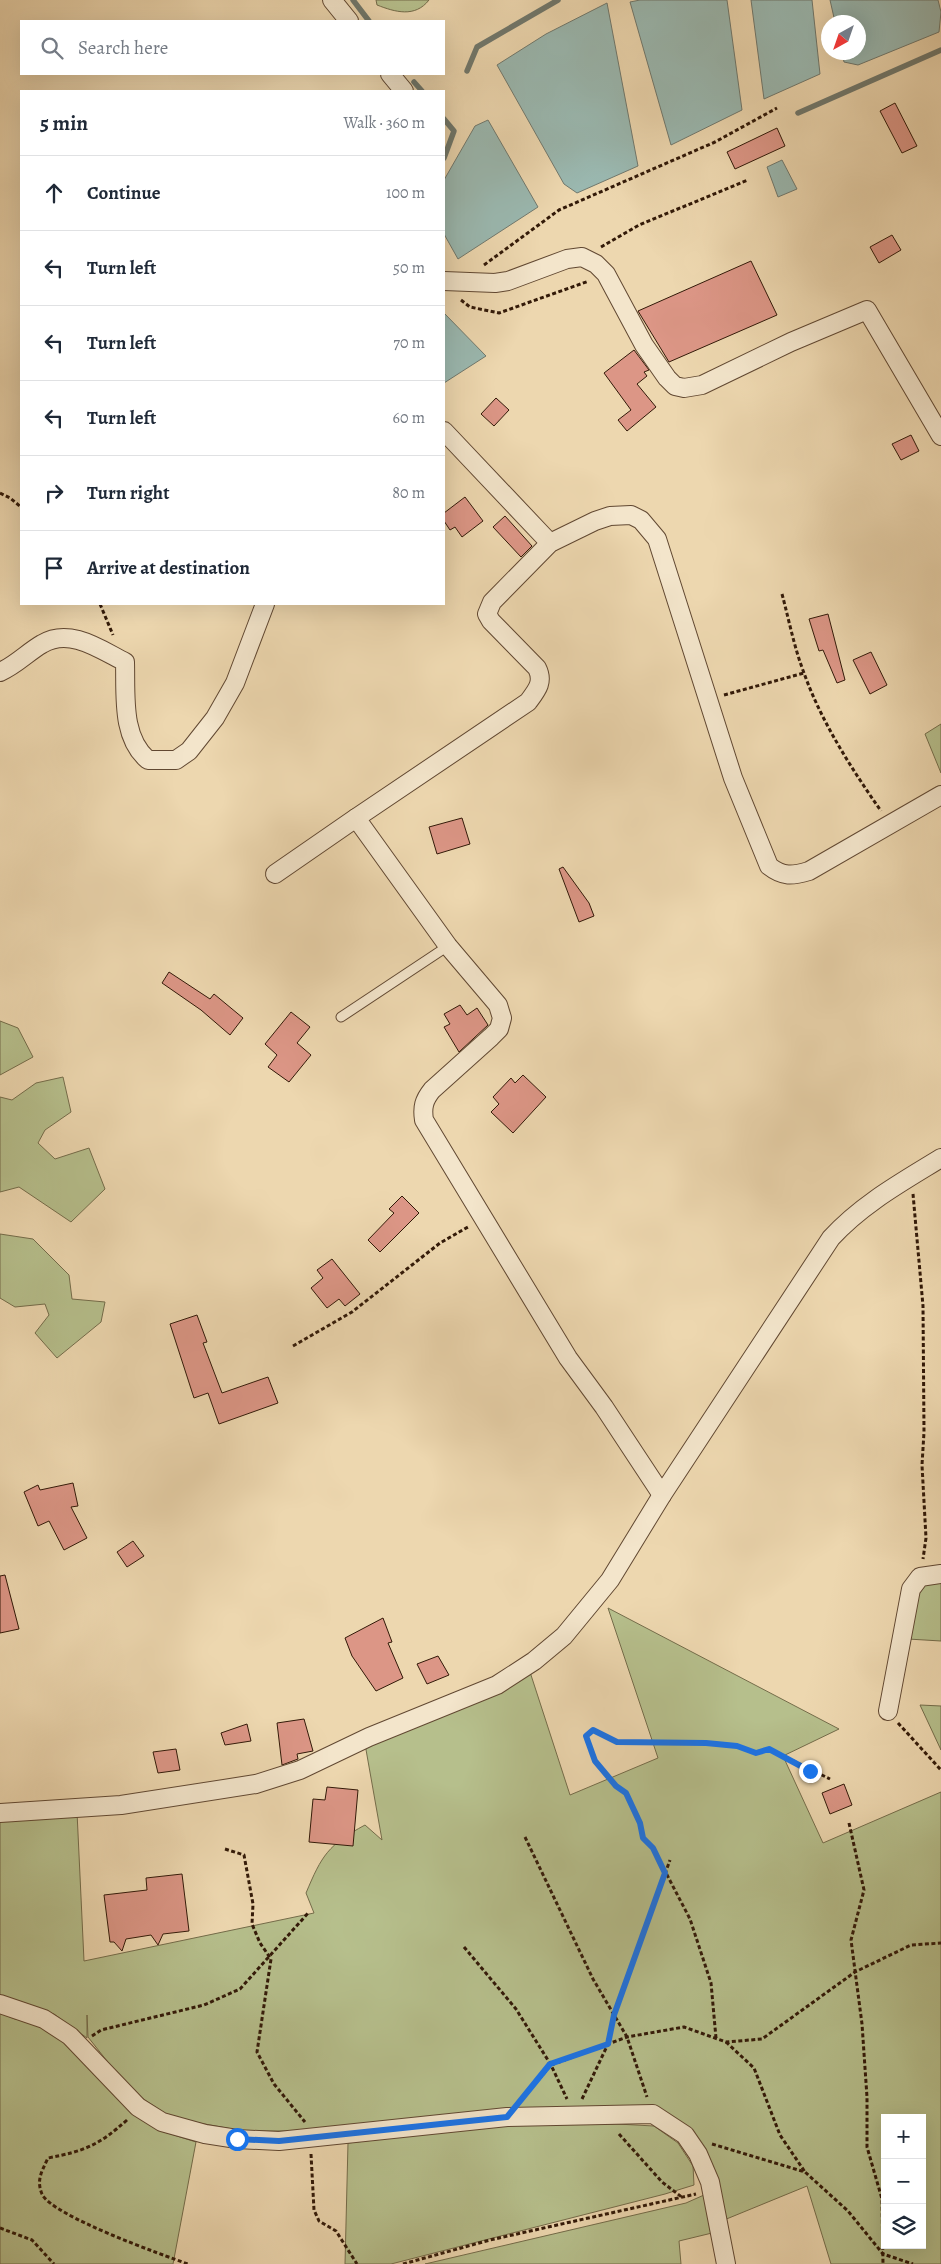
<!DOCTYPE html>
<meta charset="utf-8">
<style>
body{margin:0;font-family:Alegreya,serif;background:#f2f2f3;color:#1f2937}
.controls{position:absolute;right:15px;bottom:15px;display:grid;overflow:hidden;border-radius:0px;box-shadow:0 5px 20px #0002}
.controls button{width:45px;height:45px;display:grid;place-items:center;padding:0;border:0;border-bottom:1px solid #e0e1e3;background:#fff;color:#1f2937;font:25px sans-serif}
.compass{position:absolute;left:821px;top:15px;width:45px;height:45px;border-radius:50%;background:#fff;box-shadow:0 5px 20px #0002;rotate:220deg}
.stop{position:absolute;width:15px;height:15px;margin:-11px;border:4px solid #1a73e8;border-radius:50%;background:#fff}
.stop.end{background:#1a73e8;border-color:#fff;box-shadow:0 1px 5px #0008}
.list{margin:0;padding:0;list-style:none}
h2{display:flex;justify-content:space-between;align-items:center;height:65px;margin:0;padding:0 20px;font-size:21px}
h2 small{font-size:16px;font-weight:400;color:#747a83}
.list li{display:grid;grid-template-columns:32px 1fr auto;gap:15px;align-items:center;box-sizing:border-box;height:75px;padding:0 20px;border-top:1px solid #e0e1e3}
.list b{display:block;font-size:19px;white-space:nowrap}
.list em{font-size:16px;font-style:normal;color:#747a83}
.icon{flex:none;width:28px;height:28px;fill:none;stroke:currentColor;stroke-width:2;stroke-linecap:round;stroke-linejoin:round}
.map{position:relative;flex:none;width:941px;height:2264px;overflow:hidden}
.search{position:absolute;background:#fff;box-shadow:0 5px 20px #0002;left:20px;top:20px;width:425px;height:55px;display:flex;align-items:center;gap:12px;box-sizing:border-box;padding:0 18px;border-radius:0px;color:#747a83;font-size:19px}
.panel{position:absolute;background:#fff;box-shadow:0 5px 20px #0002;left:20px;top:90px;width:425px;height:515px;border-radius:0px}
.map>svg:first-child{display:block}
.green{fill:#b6bf8c;stroke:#746c4a;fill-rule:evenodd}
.water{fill:#9ab8b0;stroke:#70786d}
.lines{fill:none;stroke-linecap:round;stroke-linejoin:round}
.stream{stroke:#70786d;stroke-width:5.5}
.building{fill:#dc9686;stroke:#321908}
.lane-casing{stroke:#614832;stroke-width:11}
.street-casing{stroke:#614832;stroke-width:20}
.path{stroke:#321908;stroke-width:3;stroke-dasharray:4 2.5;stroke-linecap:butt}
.lane{stroke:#f3e5cb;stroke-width:9}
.street{stroke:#f3e5cb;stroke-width:18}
.route{stroke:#1a73e8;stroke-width:6}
</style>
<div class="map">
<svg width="941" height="2264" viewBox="0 0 941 2264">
<rect width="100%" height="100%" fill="#edd7af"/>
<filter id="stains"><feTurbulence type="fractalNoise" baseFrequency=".004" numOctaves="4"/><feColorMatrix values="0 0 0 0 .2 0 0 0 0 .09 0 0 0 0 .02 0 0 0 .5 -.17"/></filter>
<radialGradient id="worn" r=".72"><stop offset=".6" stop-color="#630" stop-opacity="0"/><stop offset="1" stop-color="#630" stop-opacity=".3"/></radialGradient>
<g class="green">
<path d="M376 0H429C415 18 395 12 377 5Z"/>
<polygon points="941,724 941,773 925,734"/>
<polygon points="0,1021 18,1028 33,1057 0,1075"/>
<polygon points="63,1077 71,1112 45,1130 38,1143 55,1159 89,1148 105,1189 71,1222 19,1187 0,1192 0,1097 12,1100 36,1083"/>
<polygon points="0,1234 33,1239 69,1275 72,1299 105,1302 101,1322 57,1358 35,1333 49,1315 45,1304 15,1307 0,1298"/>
<polygon points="941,1577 941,1641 908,1639 916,1593 923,1580"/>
<path d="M608 1608 839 1729 783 1756 823 1843 941 1792V2264H831L807 2186 724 2220 713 2166 656 2108 311 2131H243L172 2118 130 2090 88 2037 87 2015V2038L54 2014 0 1997V1815L77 1812 84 1961 314 1913 306 1893C322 1855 328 1845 365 1825L382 1840 365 1744 530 1672 570 1795 658 1758ZM885 2118H922V2245H885Z"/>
<polygon points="920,1705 941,1706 941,1750"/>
<polygon points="0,2013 15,2019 34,2022 58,2037 80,2054 143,2120 158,2130 196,2142 173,2264 0,2264"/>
<polygon points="617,2124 654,2126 678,2143 693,2166 694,2185 665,2194 391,2264 345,2264 348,2143 504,2125"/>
<polygon points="704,2195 712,2233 679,2241 681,2264 425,2264 686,2203"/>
</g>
<g class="water">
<polygon points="640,0 727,0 742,110 671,145 630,2"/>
<polygon points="751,0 812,0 820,74 764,99"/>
<polygon points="830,0 938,0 941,12 939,32 858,65 844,62 842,53 858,52 858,22 835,22"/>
<polygon points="607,3 638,166 577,193 564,184 497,65 546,34"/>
<polygon points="488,120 538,207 458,259 444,234 444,180 475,126"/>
<polygon points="782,160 797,189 778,197 767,167"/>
<polygon points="444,313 486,356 444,383"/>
</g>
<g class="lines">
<g class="stream">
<polyline points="353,0 369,21"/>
<polyline points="467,71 477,47 558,0"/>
<polyline points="414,82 422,91"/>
<polyline points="798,113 941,50"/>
<polyline points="444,119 454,131 444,158"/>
</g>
</g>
<g class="building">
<polygon points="895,103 917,146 902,153 880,111"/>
<polygon points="777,128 785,146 735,169 727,152"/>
<polygon points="892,235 901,250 879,263 870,247"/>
<polygon points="751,261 777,315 669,362 638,311"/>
<polygon points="634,350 649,370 644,372 647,376 637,384 656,407 627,431 618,420 631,410 604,373"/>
<polygon points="496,398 509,410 494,426 481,414"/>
<polygon points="911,435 919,451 901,460 892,444"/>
<polygon points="465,497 483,521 462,537 455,527 450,530 444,521 444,513"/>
<polygon points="505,516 532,546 521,557 493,527"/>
<polygon points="828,614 845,680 837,683 823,650 819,651 809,619"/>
<polygon points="871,652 887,685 870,694 853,660"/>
<polygon points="462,818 470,844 437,854 429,827"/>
<polygon points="563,867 589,903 594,916 579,922 559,869"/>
<polygon points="169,972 210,999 214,994 243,1018 230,1035 201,1010 162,983"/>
<polygon points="460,1005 467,1015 477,1008 488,1025 459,1052 444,1027 450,1024 444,1014"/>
<polygon points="291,1012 310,1027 297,1043 311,1055 289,1082 268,1067 277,1055 265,1044"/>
<polygon points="523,1075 546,1097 513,1133 491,1112 499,1104 493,1097 511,1078 515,1083"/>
<polygon points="402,1196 419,1213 380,1252 368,1240 394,1213 389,1209"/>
<polygon points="332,1259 360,1294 345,1306 339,1299 327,1308 311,1288 323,1278 317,1270"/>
<polygon points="197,1315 207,1342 203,1343 222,1393 268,1377 278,1403 219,1424 208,1393 194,1398 170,1324"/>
<polygon points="73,1483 78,1506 71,1507 87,1538 64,1550 49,1521 38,1526 24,1492 38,1485 40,1490"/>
<polygon points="133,1541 144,1556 127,1567 117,1552"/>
<polygon points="5,1575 19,1629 0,1633 0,1576"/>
<polygon points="383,1618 392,1642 388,1643 403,1678 376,1691 352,1656 345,1638"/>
<polygon points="438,1656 449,1675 427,1684 417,1664"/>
<polygon points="304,1719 313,1751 297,1754 298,1759 282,1765 277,1723"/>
<polygon points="247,1724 251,1741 225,1745 221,1733"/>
<polygon points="176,1749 180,1770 158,1773 153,1752"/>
<polygon points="844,1784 852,1805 830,1814 822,1793"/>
<polygon points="327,1787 358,1790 353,1846 309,1842 313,1799 325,1800"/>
<polygon points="182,1874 189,1931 163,1934 158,1945 151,1935 126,1939 122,1951 114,1942 110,1942 104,1895 147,1890 146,1878"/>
</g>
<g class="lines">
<defs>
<polyline id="lane" points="341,1017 448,946"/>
<g id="street">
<polyline points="332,0 349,21"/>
<polyline points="390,74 404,91"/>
<polyline points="444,281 495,283 508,281 567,259 582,257 596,264 606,274 644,345 667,378 675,386 684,388 702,385 791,342 867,310 941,436"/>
<polyline points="444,431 550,543"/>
<path d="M0 672C16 665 28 652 42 644 70 627 101 650 125 662 126 695 121 737 148 760H176L189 751 215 718 235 683 265 604"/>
<polyline points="275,874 356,818"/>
<path d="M662 1495 604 1407 568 1358 424 1120C422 1107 424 1100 432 1090L491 1037 499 1029 502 1018 498 1005 448 946 356 818 528 702C537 690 544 682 537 668L491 621 487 614 492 602 550 543 595 521 610 516 631 515 641 520 657 539 733 778 769 866C783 877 792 876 809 871L941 795"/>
<polyline points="888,1711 911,1589 920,1577 941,1574"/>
<path d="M0 1813 121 1805 256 1784 300 1770 369 1737 497 1685 534 1661 564 1636 610 1580 662 1495 831 1238C862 1204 902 1182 941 1158"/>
<polyline points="0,2004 44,2019 70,2036 138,2107 162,2122 205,2134 237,2139 279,2141 507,2117 653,2114 685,2135 698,2154 710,2182 726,2264"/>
</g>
</defs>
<use href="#lane" class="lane-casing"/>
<use href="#street" class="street-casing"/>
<g class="path">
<polyline points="601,247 639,225 748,180"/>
<polyline points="484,265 559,210 715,142 777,108"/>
<polyline points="461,300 470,307 499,313 589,281"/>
<polyline points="0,493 10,498 21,507"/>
<path d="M782 594C789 620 794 647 804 673 821 721 851 768 881 811"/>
<polyline points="100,604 113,635"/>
<polyline points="724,695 804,673"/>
<polyline points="913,1194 923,1306 924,1432 922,1465 926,1538 923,1559"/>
<polyline points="293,1346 352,1312 440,1243 468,1227"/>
<polyline points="898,1723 941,1770"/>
<polyline points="849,1823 864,1890 851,1940 862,2024 867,2097 867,2147 882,2199 883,2264"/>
<polyline points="525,1837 593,1979 627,2037 647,2097"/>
<polyline points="225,1849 244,1855 253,1904 252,1924 260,1943 271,1959 257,2052 274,2084 305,2122"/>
<polyline points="464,1947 516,2009 551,2065 567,2099"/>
<polyline points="92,2036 101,2030 204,2005 240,1989 309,1912"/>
<polyline points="716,2038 711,1983 690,1919 653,1848 643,1838 640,1823 626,1793 616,1786 595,1761 586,1736 593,1730 617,1742 706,1743 737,1746 756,1753 769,1749 830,1779"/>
<polyline points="726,2042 754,2068 780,2135 805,2172"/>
<polyline points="522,2099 551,2065 627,2037 684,2027 726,2042 762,2039 855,1972 911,1945 941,1943"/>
<polyline points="582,2099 608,2044 614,2015 670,1860"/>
<path d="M127 2120C99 2145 85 2151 48 2158 42 2171 36 2180 42 2194 52 2216 163 2255 188 2264"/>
<polyline points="619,2134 662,2182 683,2198"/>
<polyline points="712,2144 805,2172 848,2211 883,2254 913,2264"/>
<polyline points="311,2154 314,2210 319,2221 336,2231 357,2264"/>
<polyline points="0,2228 32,2240 54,2264"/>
<polyline points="403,2264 490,2240 696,2194"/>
</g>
<use href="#lane" class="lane"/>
<use href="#street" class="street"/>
</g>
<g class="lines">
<polyline class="route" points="237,2139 279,2141 507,2117 550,2064 608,2044 614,2015 665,1873 653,1848 643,1838 640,1823 626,1793 616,1786 595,1761 586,1736 593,1730 617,1742 706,1743 737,1746 756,1753 769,1749 810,1771"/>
</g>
<rect width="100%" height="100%" filter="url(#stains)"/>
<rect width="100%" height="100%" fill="url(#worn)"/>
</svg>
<div class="controls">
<button>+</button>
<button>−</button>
<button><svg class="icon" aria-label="layers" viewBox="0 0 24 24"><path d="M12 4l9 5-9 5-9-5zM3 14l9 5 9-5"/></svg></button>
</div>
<svg class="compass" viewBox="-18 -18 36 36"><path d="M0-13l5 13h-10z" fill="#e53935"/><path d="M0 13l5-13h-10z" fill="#747a83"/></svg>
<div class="stop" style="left:237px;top:2139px"></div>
<div class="stop end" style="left:810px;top:1771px"></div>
<div class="search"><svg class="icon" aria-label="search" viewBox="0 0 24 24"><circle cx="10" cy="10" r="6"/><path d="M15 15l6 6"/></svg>Search here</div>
<section class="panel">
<h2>5 min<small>Walk · 360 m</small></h2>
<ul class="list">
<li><svg class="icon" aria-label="ahead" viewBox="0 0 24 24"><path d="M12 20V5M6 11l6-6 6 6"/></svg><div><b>Continue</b></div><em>100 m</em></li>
<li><svg class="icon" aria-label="left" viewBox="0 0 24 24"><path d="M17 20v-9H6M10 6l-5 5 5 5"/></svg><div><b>Turn left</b></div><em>50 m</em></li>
<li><svg class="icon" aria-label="left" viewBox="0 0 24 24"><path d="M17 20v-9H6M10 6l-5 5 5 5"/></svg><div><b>Turn left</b></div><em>70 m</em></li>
<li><svg class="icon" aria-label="left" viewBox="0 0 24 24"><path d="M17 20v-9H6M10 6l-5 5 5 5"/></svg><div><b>Turn left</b></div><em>60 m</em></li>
<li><svg class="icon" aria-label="right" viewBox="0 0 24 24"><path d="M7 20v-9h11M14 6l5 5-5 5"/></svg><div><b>Turn right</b></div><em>80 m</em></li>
<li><svg class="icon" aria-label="arrive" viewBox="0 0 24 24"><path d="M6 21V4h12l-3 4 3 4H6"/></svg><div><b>Arrive at destination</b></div></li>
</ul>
</section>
</div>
